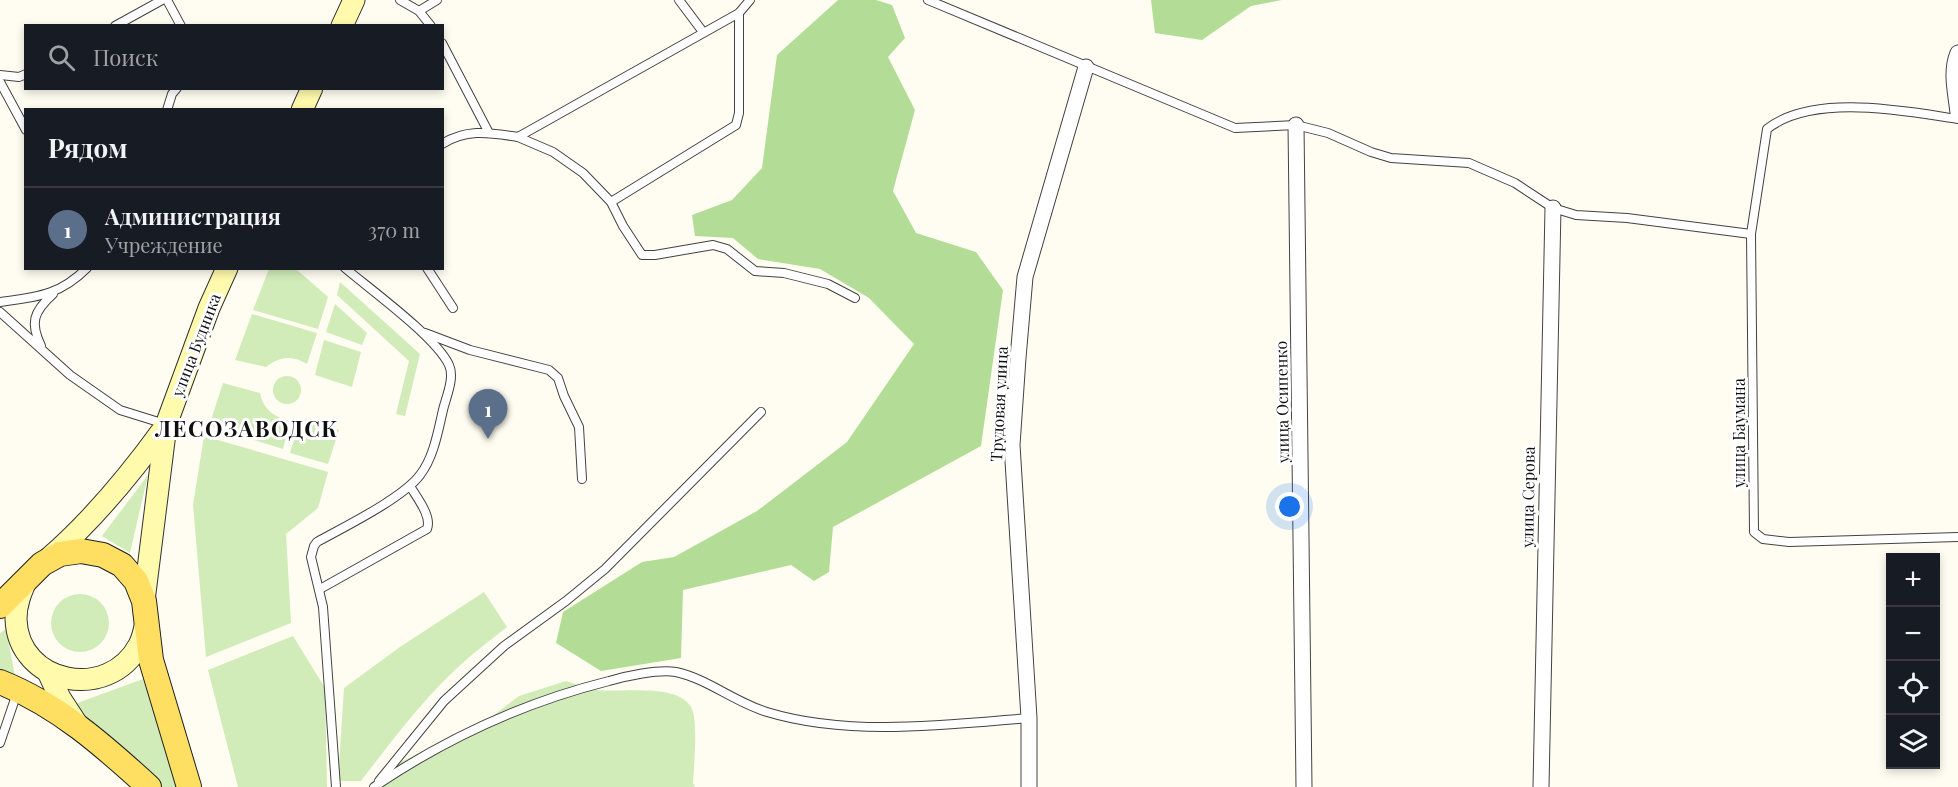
<!DOCTYPE html>
<html lang="ru">
<meta charset="utf-8">
<style>
body{margin:0;font-family:"Playfair Display",serif;background:#20242c;color:#f1f3f6}
.controls{position:absolute;right:18px;bottom:18px;display:grid;overflow:hidden;border-radius:0px;box-shadow:0 3px 9px #0003}
.controls button{width:54px;height:54px;display:grid;place-items:center;padding:0;border:0;border-bottom:2px solid #363941;background:#171b24;color:#f1f3f6;font:30px sans-serif}
.you{position:absolute;left:1290px;top:507px;width:21px;height:21px;margin:-15px;border:4px solid #fff;border-radius:50%;background:#1a73e8;box-shadow:0 0 0 9px #1a73e833}
.badge{display:grid;place-items:center;width:39px;height:39px;border-radius:50%;background:#ea580c;color:#fff;font-size:20px;font-weight:700}
.pin{position:absolute;translate:-50% -50px;filter:drop-shadow(0 2px 3px #0008)}
.pin::after{content:'';position:absolute;top:32px;width:21px;height:18px;background:inherit;clip-path:polygon(0 0,100% 0,50% 100%)}
.list{margin:0;padding:0;list-style:none}
h2{display:flex;justify-content:space-between;align-items:center;height:78px;margin:0;padding:0 24px;font-size:26px}
h2 small{font-size:20px;font-weight:400;color:#9ea1a6}
.list li{display:grid;grid-template-columns:39px 1fr auto;gap:18px;align-items:center;box-sizing:border-box;height:84px;padding:0 24px;border-top:2px solid #363941}
.list b{display:block;font-size:22px;white-space:nowrap}
.list p{margin:0;font-size:20px;white-space:nowrap;color:#9ea1a6}
.list em{font-size:20px;font-style:normal;color:#9ea1a6}
.icon{flex:none;width:33px;height:33px;fill:none;stroke:currentColor;stroke-width:2;stroke-linecap:round;stroke-linejoin:round}
.map{position:relative;flex:none;width:1958px;height:787px;overflow:hidden}
.search{position:absolute;background:#171b24;box-shadow:0 3px 9px #0003;left:24px;top:24px;width:420px;height:66px;display:flex;align-items:center;gap:15px;box-sizing:border-box;padding:0 21px;border-radius:0px;color:#9ea1a6;font-size:22px}
.panel{position:absolute;background:#171b24;box-shadow:0 3px 9px #0003;left:24px;top:108px;width:420px;height:162px;border-radius:0px}
.map>svg:first-child{display:block}
.green{fill:#d1ecb8}
.forest{fill:#b3dd97}
.lines{fill:none;stroke-linecap:round;stroke-linejoin:round}
.service-casing{stroke:#424242;stroke-width:10}
.minor-casing{stroke:#424242;stroke-width:17}
.secondary-casing{stroke:#313131;stroke-width:23}
.primary-casing{stroke:#202020;stroke-width:26}
.service{stroke:#fff;stroke-width:8}
.minor{stroke:#fff;stroke-width:15}
.secondary{stroke:#fffaac;stroke-width:21}
.primary{stroke:#fedf62;stroke-width:24}
.labels{text-anchor:middle;stroke-width:6;stroke-linejoin:round;paint-order:stroke}
.street-label{font-size:16px;fill:#0f0f0f;stroke:#fff}
.district-label{font-size:22px;font-weight:bold;letter-spacing:1.5px;fill:#0f0f0f;stroke:#fff}
</style>
<div class="map">
<svg width="1958" height="787" viewBox="0 0 1958 787">
<rect width="100%" height="100%" fill="#fffdf1"/>
<g class="green">
<polygon points="269,269 296,269 328,297 318,329 253,310"/>
<polygon points="340,282 420,354 405,416 396,414 409,361 337,295"/>
<polygon points="335,304 367,333 362,345 326,332"/>
<path d="M252 314 317 333 307 364C293 355 280 356 266 367L235 360Z"/>
<polygon points="324,340 361,352 352,387 315,375"/>
<circle cx="287" cy="390" r="14"/>
<path d="M223 383 260 393C264 411 275 417 290 421L283 449 209 426Z"/>
<polygon points="301,418 339,430 328,464 290,453"/>
<polygon points="204,436 328,472 318,508 286,534 291,623 206,657 193,505"/>
<polygon points="148,475 130,553 102,536"/>
<path d="M484 592 507 627C494 637 480 648 467 659 427 694 393 739 361 781H338L344 688 400 647Z"/>
<circle cx="80" cy="623" r="29"/>
<polygon points="6,629 16,681 0,674 0,633"/>
<polygon points="293,636 325,688 327,787 238,787 208,670"/>
<polygon points="143,679 178,787 157,787 72,705"/>
<path d="M566 681C576 684 587 689 597 690 620 693 680 682 692 709 698 724 694 765 693 783L695 787H382L401 762 460 732H477L494 715 519 696Z"/>
</g>
<g class="forest">
<polygon points="838,0 876,0 892,5 905,38 888,57 915,110 893,191 916,233 976,252 1003,290 981,446 833,527 829,572 814,581 791,565 683,590 681,658 601,671 556,643 563,612 642,562 674,557 757,511 847,442 914,344 869,298 820,269 758,259 733,238 695,236 692,215 732,200 762,168 777,55"/>
<polygon points="1151,0 1282,0 1251,6 1202,40 1155,33"/>
</g>
<g class="lines">
<defs>
<g id="service">
<polyline points="167,0 181,26"/>
<polyline points="400,0 419,11 431,26"/>
<polyline points="679,0 703,32"/>
<polyline points="928,0 1235,128 1296,125 1328,133 1371,152 1391,158 1469,163 1515,183 1553,208 1576,215 1627,218 1751,234"/>
<polyline points="419,11 437,0"/>
<polyline points="115,26 162,0"/>
<polyline points="442,43 489,133"/>
<polyline points="0,75 19,77 26,74"/>
<polyline points="0,82 26,130"/>
<polyline points="167,110 172,94 177,88"/>
<path d="M1958 119C1904 111 1813 93 1767 129L1751 234 1754 532 1763 539 1789 542 1958 537"/>
<polyline points="518,137 553,152 583,173 611,202 623,226 642,255 655,255 713,245 727,249 755,271 784,273 828,284 855,298"/>
<path d="M442 144C468 128 490 133 518 137L739 13 750 0"/>
<polyline points="611,202 736,125 739,113 739,13"/>
<polyline points="427,268 453,308"/>
<path d="M0 302C36 297 59 296 87 268"/>
<polyline points="0,312 70,375 120,410 165,424"/>
<polyline points="425,333 470,350 549,370 558,378 564,396 579,427 582,479"/>
<path d="M41 346C30 323 33 312 53 294"/>
<path d="M320 589 427 529C432 516 417 498 410 486"/>
<polyline points="0,743 17,693"/>
<polyline points="379,781 444,701 504,646 566,601 605,569 761,412"/>
<path d="M336 787 323 607 311 557 314 546 317 542C344 527 403 498 420 475 434 457 438 431 443 410 446 397 455 378 449 365 436 337 371 290 345 268"/>
<path d="M374 787C445 739 525 702 609 681 626 676 658 669 676 672 708 679 736 703 767 712 849 737 946 725 1029 718"/>
</g>
<g id="minor">
<path d="M1958 53C1950 72 1956 93 1958 113"/>
<polyline points="1296,125 1304,787"/>
<polyline points="1029,787 1029,718 1012,445 1018,358 1025,277 1086,67"/>
<polyline points="1541,787 1553,208"/>
</g>
<g id="secondary">
<polyline points="342,26 354,0"/>
<polyline points="302,110 312,88"/>
<path d="M48 559C92 521 130 475 164 428"/>
<path d="M27 579C21 592 16 604 16 619 18 685 109 702 139 645 143 638 144 630 146 623"/>
<polyline points="144,601 166,425 209,308 227,268"/>
<polyline points="48,672 60,698 77,724"/>
</g>
<g id="primary">
<polyline points="0,606 42,564 60,554 81,551 103,555 122,565 136,581 144,601 151,660 189,787"/>
<path d="M0 682C58 705 104 746 149 787"/>
</g>
</defs>
<use href="#service" class="service-casing"/>
<use href="#minor" class="minor-casing"/>
<use href="#secondary" class="secondary-casing"/>
<use href="#primary" class="primary-casing"/>
<use href="#service" class="service"/>
<use href="#minor" class="minor"/>
<use href="#secondary" class="secondary"/>
<use href="#primary" class="primary"/>
</g>
<g class="labels">
<g class="street-label">
<text transform="translate(196 345) rotate(-69)" y="6">улица Будника</text>
<text transform="translate(1282 402) rotate(-91)" y="6">улица Осипенко</text>
<text transform="translate(999 404) rotate(-87)" y="6">Трудовая улица</text>
<text transform="translate(1739 433) rotate(-90)" y="6">улица Баумана</text>
<text transform="translate(1528 497) rotate(-89)" y="6">улица Серова</text>
</g>
<g class="district-label">
<text x="247" y="437">ЛЕСОЗАВОДСК</text>
</g>
</g>
</svg>
<div class="controls">
<button>+</button>
<button>−</button>
<button><svg class="icon" aria-label="locate" viewBox="0 0 24 24"><circle cx="12" cy="12" r="6"/><path d="M12 2v4M12 18v4M2 12h4M18 12h4"/></svg></button>
<button><svg class="icon" aria-label="layers" viewBox="0 0 24 24"><path d="M12 4l9 5-9 5-9-5zM3 14l9 5 9-5"/></svg></button>
</div>
<div class="you"></div>
<div class="pin badge" style="left:488px;top:439px;background:#5c6f8a">1</div>
<div class="search"><svg class="icon" aria-label="search" viewBox="0 0 24 24"><circle cx="10" cy="10" r="6"/><path d="M15 15l6 6"/></svg>Поиск</div>
<section class="panel">
<h2>Рядом<small></small></h2>
<ul class="list">
<li><span class="badge" style="background:#5c6f8a">1</span><div><b>Администрация</b><p>Учреждение</p></div><em>370 m</em></li>
</ul>
</section>
</div>
